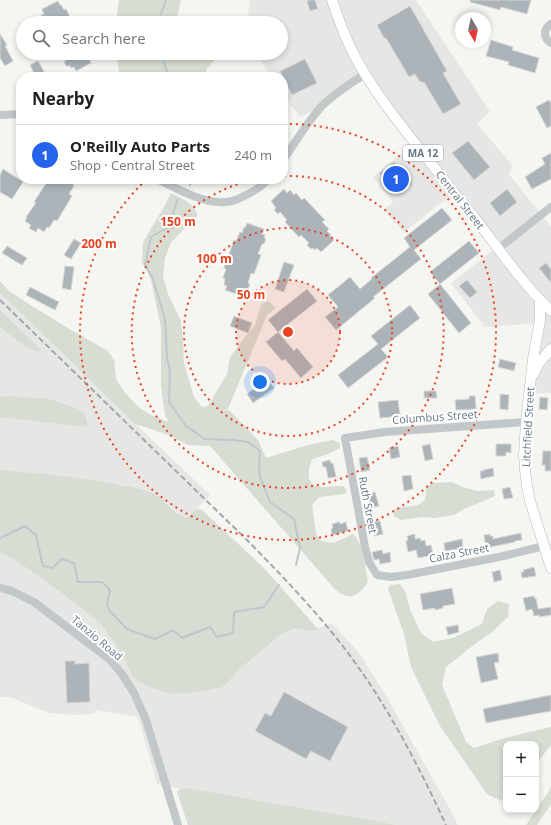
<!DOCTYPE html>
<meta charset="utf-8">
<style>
body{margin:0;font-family:"Open Sans",sans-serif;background:#f6f6f6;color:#202124}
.controls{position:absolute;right:12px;bottom:12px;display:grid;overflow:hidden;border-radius:8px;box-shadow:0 2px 6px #0003}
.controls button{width:36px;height:36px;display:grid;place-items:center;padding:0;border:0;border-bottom:1px solid #e0e0e0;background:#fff;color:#202124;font:20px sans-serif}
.compass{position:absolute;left:455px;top:12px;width:36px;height:36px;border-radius:50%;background:#fff;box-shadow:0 2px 6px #0003;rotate:171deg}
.you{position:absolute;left:260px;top:382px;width:14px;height:14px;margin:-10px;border:3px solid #fff;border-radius:50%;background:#1a73e8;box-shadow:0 0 0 6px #1a73e833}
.badge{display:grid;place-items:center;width:26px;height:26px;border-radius:50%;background:#2563eb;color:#fff;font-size:13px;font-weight:700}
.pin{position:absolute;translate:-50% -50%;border:2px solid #fff;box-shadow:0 1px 4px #0006}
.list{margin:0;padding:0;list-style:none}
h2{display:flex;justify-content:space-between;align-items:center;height:52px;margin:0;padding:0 16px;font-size:17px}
h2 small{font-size:13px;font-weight:400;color:#757577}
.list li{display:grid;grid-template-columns:26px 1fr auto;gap:12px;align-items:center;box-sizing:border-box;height:60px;padding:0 16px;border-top:1px solid #e0e0e0}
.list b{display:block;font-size:15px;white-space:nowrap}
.list p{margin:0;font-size:13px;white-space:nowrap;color:#757577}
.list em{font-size:13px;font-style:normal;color:#757577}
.icon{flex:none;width:22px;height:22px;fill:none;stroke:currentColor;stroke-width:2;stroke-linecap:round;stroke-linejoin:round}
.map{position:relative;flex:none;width:551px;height:825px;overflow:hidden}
.search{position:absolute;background:#fff;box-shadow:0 2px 6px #0003;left:16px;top:16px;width:272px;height:44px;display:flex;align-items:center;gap:10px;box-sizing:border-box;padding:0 14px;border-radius:22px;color:#757577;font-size:15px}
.panel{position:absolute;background:#fff;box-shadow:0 2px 6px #0003;left:16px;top:72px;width:272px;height:112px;border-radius:16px}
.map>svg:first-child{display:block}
.built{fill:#e6e7e5}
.green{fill:#d7ddd2}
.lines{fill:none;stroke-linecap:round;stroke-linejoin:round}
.stream{stroke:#bcc8cc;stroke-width:2}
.building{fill:#acb4b9;stroke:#d7d7d4}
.major-casing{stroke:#b5babd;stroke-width:11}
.minor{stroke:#c2c7c9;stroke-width:8}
.major{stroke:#fff;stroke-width:10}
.rail{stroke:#a0a8ad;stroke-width:2;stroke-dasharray:6 3;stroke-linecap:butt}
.ring{fill:none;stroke:#e9421e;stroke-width:2;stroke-dasharray:2 4}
.labels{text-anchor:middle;stroke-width:4;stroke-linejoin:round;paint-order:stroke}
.shield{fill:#fff;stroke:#92a0a9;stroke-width:1}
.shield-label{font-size:10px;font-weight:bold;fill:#637784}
.street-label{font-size:11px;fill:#637784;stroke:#fff}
.centre{fill:#e9421e;stroke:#fff;stroke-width:2}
.ring-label{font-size:12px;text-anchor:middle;font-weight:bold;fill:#e9421e;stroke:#fff;stroke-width:4;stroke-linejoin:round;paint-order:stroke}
</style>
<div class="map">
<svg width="551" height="825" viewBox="0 0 551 825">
<rect width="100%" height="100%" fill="#f5f5f1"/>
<g class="built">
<polygon points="250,0 416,0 490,112 477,124 513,166 509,174 551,227 551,393 529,394 539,326 528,324 485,327 451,283 497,247 454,193 404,232 384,210 393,202 373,177 414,143 365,74 322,106 300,117 283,94 283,77 271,77 256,53 281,53 281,23 247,23"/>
<polygon points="0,293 61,353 210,495 197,509 186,518 181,516 168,504 122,484 76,477 0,470"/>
<polygon points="0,552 12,558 47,582 100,623 123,655 132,676 223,687 242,667 283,633 296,628 311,631 332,623 359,653 388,699 446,802 458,825 396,825 188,788 180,789 157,784 138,717 95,710 95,713 91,714 75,715 49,713 10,697 0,697"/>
</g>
<g class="green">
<polygon points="119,0 181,0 177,18 178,23 116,23"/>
<polygon points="116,53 224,53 216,58 206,70 207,77 120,77"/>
<path d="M171 193C183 199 192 202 198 215L171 242 165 258 163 276 168 294 181 321 183 340 184 363 194 397 202 407 208 406 227 374 230 357 245 337 255 325 261 305 268 301 276 308 267 315 228 409 219 412 229 410 258 440 266 458 308 445 332 440 340 443V448L328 454 312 459 309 469V479L313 485 322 487 344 486 347 492 344 494 319 497 312 505 316 534 321 541 334 543 353 534C364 544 365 568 368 582 363 590 354 600 344 595 340 594 336 590 333 587L210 446 188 445 169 435 135 424 0 293V281L9 291 32 306 66 327 108 351 114 360 116 379 123 390 138 407 153 416 169 422 165 416 161 385V328L151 280 147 269 142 263 143 242 164 207Z"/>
<path d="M0 310 41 350 38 352C23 346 11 336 0 326Z"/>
<polygon points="10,396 49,399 76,408 85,415 88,425 84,427 0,417 0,397"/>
<path d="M0 470C34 473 67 475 101 481 118 484 135 487 152 493 165 498 173 514 186 518L197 509 202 510 264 568 318 629 311 631 296 628 283 633 242 667 223 687 199 692 171 694 146 686 132 676 123 655 100 623 47 582 12 558 0 552Z"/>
<polygon points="452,482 463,487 477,491 494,490 495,496 484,501 464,509 454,515 434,518 422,517 401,520 394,516 393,510 398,508 418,505 425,500 426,488 432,483"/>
<polygon points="400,584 405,591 411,612 421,633 433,642 453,638 482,624 487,609 498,601 509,604 508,617 492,632 471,647 446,667 442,685 466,742 474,748 505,738 551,727 551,745 536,764 536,744 506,744 506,796 501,801 487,794 440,726 411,667 404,634 388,589 390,585"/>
<polygon points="551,786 551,804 537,825 526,825 549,791"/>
<polygon points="188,788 381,822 396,825 188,825 177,792 180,789"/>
</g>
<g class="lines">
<g class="stream">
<polyline points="159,23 160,16 166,0"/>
<polyline points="161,53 167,72 170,77"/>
<polyline points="190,185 192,179"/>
<polyline points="178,199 168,227 151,237 145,265 153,279 165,319 167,357 170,371 169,402 186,426 205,439 234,440 248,442 260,451 259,465 260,477 270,502 294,519 300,548 296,565"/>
<polyline points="0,538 25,526 36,535 43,566 52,568 62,559 74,563 78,582 102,582 110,590 107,604 109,610 127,629 155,639 173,630 182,638 210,627 217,637 233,633 234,612 264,607 279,585"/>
</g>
</g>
<g class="building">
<polygon points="307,0 315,0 318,9 310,11 307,2 308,2"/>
<polygon points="470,0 531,0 527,14 501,7 500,10 470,2"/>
<polygon points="58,1 60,5 61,5 64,10 66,9 70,17 73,16 77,23 43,23 41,19 43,18 41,15 44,14 42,9"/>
<polygon points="410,6 447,71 443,73 461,104 443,114 424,82 423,83 421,81 420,82 415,74 409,77 386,38 384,38 377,25"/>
<polygon points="0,34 7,45 5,46 13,61 5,66 0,58"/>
<polygon points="491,40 513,47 512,50 539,58 535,73 508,65 509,62 486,56"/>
<polygon points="61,53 88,53 90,58 89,58 91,63 76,71 74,67 71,68 69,65 67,67 64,62 66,61"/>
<polygon points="305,59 317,83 292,95 280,71"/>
<polygon points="38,61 47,77 36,77 30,65"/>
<polygon points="549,100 551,103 551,126 547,128 536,107"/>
<polygon points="468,141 490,167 474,180 452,153"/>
<polygon points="551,153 551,179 532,189 525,177 545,164 542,158"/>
<polygon points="394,162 412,184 398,195 380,173"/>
<polygon points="3,169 23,182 12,199 0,192 0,175"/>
<polygon points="52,179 77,179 73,185 74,186 69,194 72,196 57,221 54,220 49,228 47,227 44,232 38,228 36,232 29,228 31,225 25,221 27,218 26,217 36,203 34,202 47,182 49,183"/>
<polygon points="284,189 287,193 290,190 294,195 296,193 302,200 304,198 325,220 322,222 329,229 327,231 331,235 330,236 334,240 321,252 317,248 315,250 313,248 311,249 307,245 309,243 301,235 299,237 285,222 287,220 280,212 278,214 274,210 276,208 274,205 271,201"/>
<polygon points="507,189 517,202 500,216 490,203"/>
<polygon points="442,208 452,220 414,250 421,259 373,297 375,298 336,330 325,317 338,307 328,295 350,277 360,289 372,279 371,278 410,247 404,238"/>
<polygon points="247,223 264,229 262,234 265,235 264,238 266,239 264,244 262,244 258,254 261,255 254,274 251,273 248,283 250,284 248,289 245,289 244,292 243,292 242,296 225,290 227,286 224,285 225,279 223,278 226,269 224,268 234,240 236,241 240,232 242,233 244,227 245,228"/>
<polygon points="74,239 81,243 71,259 64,255"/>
<polygon points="469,241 479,253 440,284 471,323 459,333 428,294 440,284 430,272"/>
<polygon points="7,246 27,258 22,265 2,253"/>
<polygon points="284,262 294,265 284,292 275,289"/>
<polygon points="546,263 551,269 551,283 539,268"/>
<polygon points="65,266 74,267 71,290 62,288"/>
<polygon points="467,280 477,292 470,298 459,286"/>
<polygon points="30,287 59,302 55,310 26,295"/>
<polygon points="307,289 317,301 278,332 268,320"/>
<polygon points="410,305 420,318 381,349 388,357 348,388 338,375 378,344 371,336"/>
<polygon points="234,316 252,323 248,333 230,326"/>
<polygon points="278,332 294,351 297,348 313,367 301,378 285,359 282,361 266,342"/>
<polygon points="500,359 516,363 514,371 498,367"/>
<polygon points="267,379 274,388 253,403 247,394"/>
<polygon points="424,391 436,391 437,398 424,398"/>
<polygon points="500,394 509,395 508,410 500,409"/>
<polygon points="469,396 475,396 476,409 456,410 455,400 469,399"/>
<polygon points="540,397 548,398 547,410 539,409"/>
<polygon points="398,400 400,416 380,418 378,402"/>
<polygon points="430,444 433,459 425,461 422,446"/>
<polygon points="496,444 511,444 511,453 506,452 506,456 496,456"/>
<polygon points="398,446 400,457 391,459 389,448"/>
<polygon points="543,451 551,451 551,471 545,471 545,465 542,465"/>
<polygon points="367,457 370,470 361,472 359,458"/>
<polygon points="330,460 330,463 331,462 332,464 333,463 336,477 328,478 326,467 323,467 322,462"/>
<polygon points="493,468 494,476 481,479 480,471 484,471 483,470"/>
<polygon points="411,475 413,489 404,491 402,476"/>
<polygon points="510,487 513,498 504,499 502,489"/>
<polygon points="375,492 379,506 371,508 367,494"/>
<polygon points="380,521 383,534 374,536 372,522"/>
<polygon points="339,522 340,524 346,522 348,531 332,535 331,529 333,528 332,524"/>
<polygon points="521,533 522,540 515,541 515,542 486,548 484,535 490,534 490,536 493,536 493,539"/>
<polygon points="415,534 415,539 420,538 421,541 425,540 426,546 431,545 433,555 418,558 416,550 408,552 406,541 408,540 407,536"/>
<polygon points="462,539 463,548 445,551 444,543"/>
<polygon points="382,550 383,554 390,552 391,562 380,564 379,559 374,560 372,552"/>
<polygon points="534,567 536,576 522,578 521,572 524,572 523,570"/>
<polygon points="500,570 502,580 494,582 492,572"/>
<polygon points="452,588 455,604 443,606 443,608 435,610 435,608 423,610 420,594"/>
<polygon points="534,596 535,599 536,598 538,609 551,607 551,615 540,617 539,615 534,616 532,609 526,611 523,598"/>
<polygon points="458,625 459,632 448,635 446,627"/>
<polygon points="498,653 499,662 494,663 498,679 481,683 476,657"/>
<polygon points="65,661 75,661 75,664 89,663 90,702 67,703"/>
<polygon points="284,692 348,727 330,761 311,751 306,759 255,731 265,713 271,716"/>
<polygon points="551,695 551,711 486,723 483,709"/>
</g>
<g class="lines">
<defs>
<g id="major">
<path d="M332 0C339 21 347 43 358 62 377 96 402 127 427 158 442 178 458 198 474 217 499 249 522 283 551 311"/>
<polyline points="540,300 540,320 533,359 526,422 524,455 525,470 527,486 530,501 551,568"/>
<polyline points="533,375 539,363 551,349"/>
</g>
</defs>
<use href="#major" class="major-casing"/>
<g class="minor">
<path d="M551 24C543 29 543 38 551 43"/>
<polyline points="0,115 21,114"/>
<path d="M283 160C296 142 307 122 322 106 335 93 350 84 365 74"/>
<path d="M157 179C175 188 204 204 225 202 233 202 241 198 248 194 256 190 263 186 268 179"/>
<polyline points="498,249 551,207"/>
<polyline points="526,422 385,432 345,438 365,547 369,562 377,575 391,577 407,575 499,557 544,546"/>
<polyline points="0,588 12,591 34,602 109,659 122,674 134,693 146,720 178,825"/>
</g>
<use href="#major" class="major"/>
<path class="rail" d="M0 300 248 541C286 580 324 619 356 664 392 714 420 769 446 825"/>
</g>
<circle cx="288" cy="332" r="52" fill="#e9421e" fill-opacity=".12"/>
<g class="ring">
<circle cx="288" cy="332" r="52"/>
<circle cx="288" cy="332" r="104"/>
<path d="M284 176A156 156 0 1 1 257 179"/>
<path d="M284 124A208 208 0 1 1 146 180"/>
</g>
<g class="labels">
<rect class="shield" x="403" y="145" width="40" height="16" rx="3"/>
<g class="shield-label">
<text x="423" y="157">MA 12</text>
</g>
<g class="street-label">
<text transform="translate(460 200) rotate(52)" y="4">Central Street</text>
<text transform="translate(435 417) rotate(-4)" y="4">Columbus Street</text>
<text transform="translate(528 427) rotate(-87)" y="4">Litchfield Street</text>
<text transform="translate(368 505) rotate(79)" y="4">Ruth Street</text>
<text transform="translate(459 553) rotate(-11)" y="4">Calza Street</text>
<text transform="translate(97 638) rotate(40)" y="4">Tanzio Road</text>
</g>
</g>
<circle cx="288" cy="332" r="6" class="centre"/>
<g class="ring-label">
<text x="178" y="226">150 m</text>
<text x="99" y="248">200 m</text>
<text x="214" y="263">100 m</text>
<text x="251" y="299">50 m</text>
</g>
</svg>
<div class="controls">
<button>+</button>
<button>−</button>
</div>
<svg class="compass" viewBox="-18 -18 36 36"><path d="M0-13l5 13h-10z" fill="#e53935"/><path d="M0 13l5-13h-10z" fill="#757577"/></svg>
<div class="you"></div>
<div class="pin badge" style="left:396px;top:179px">1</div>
<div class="search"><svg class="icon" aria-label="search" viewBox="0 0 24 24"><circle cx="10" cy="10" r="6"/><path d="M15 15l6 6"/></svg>Search here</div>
<section class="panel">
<h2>Nearby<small></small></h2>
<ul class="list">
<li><span class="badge">1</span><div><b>O'Reilly Auto Parts</b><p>Shop · Central Street</p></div><em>240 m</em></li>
</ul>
</section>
</div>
